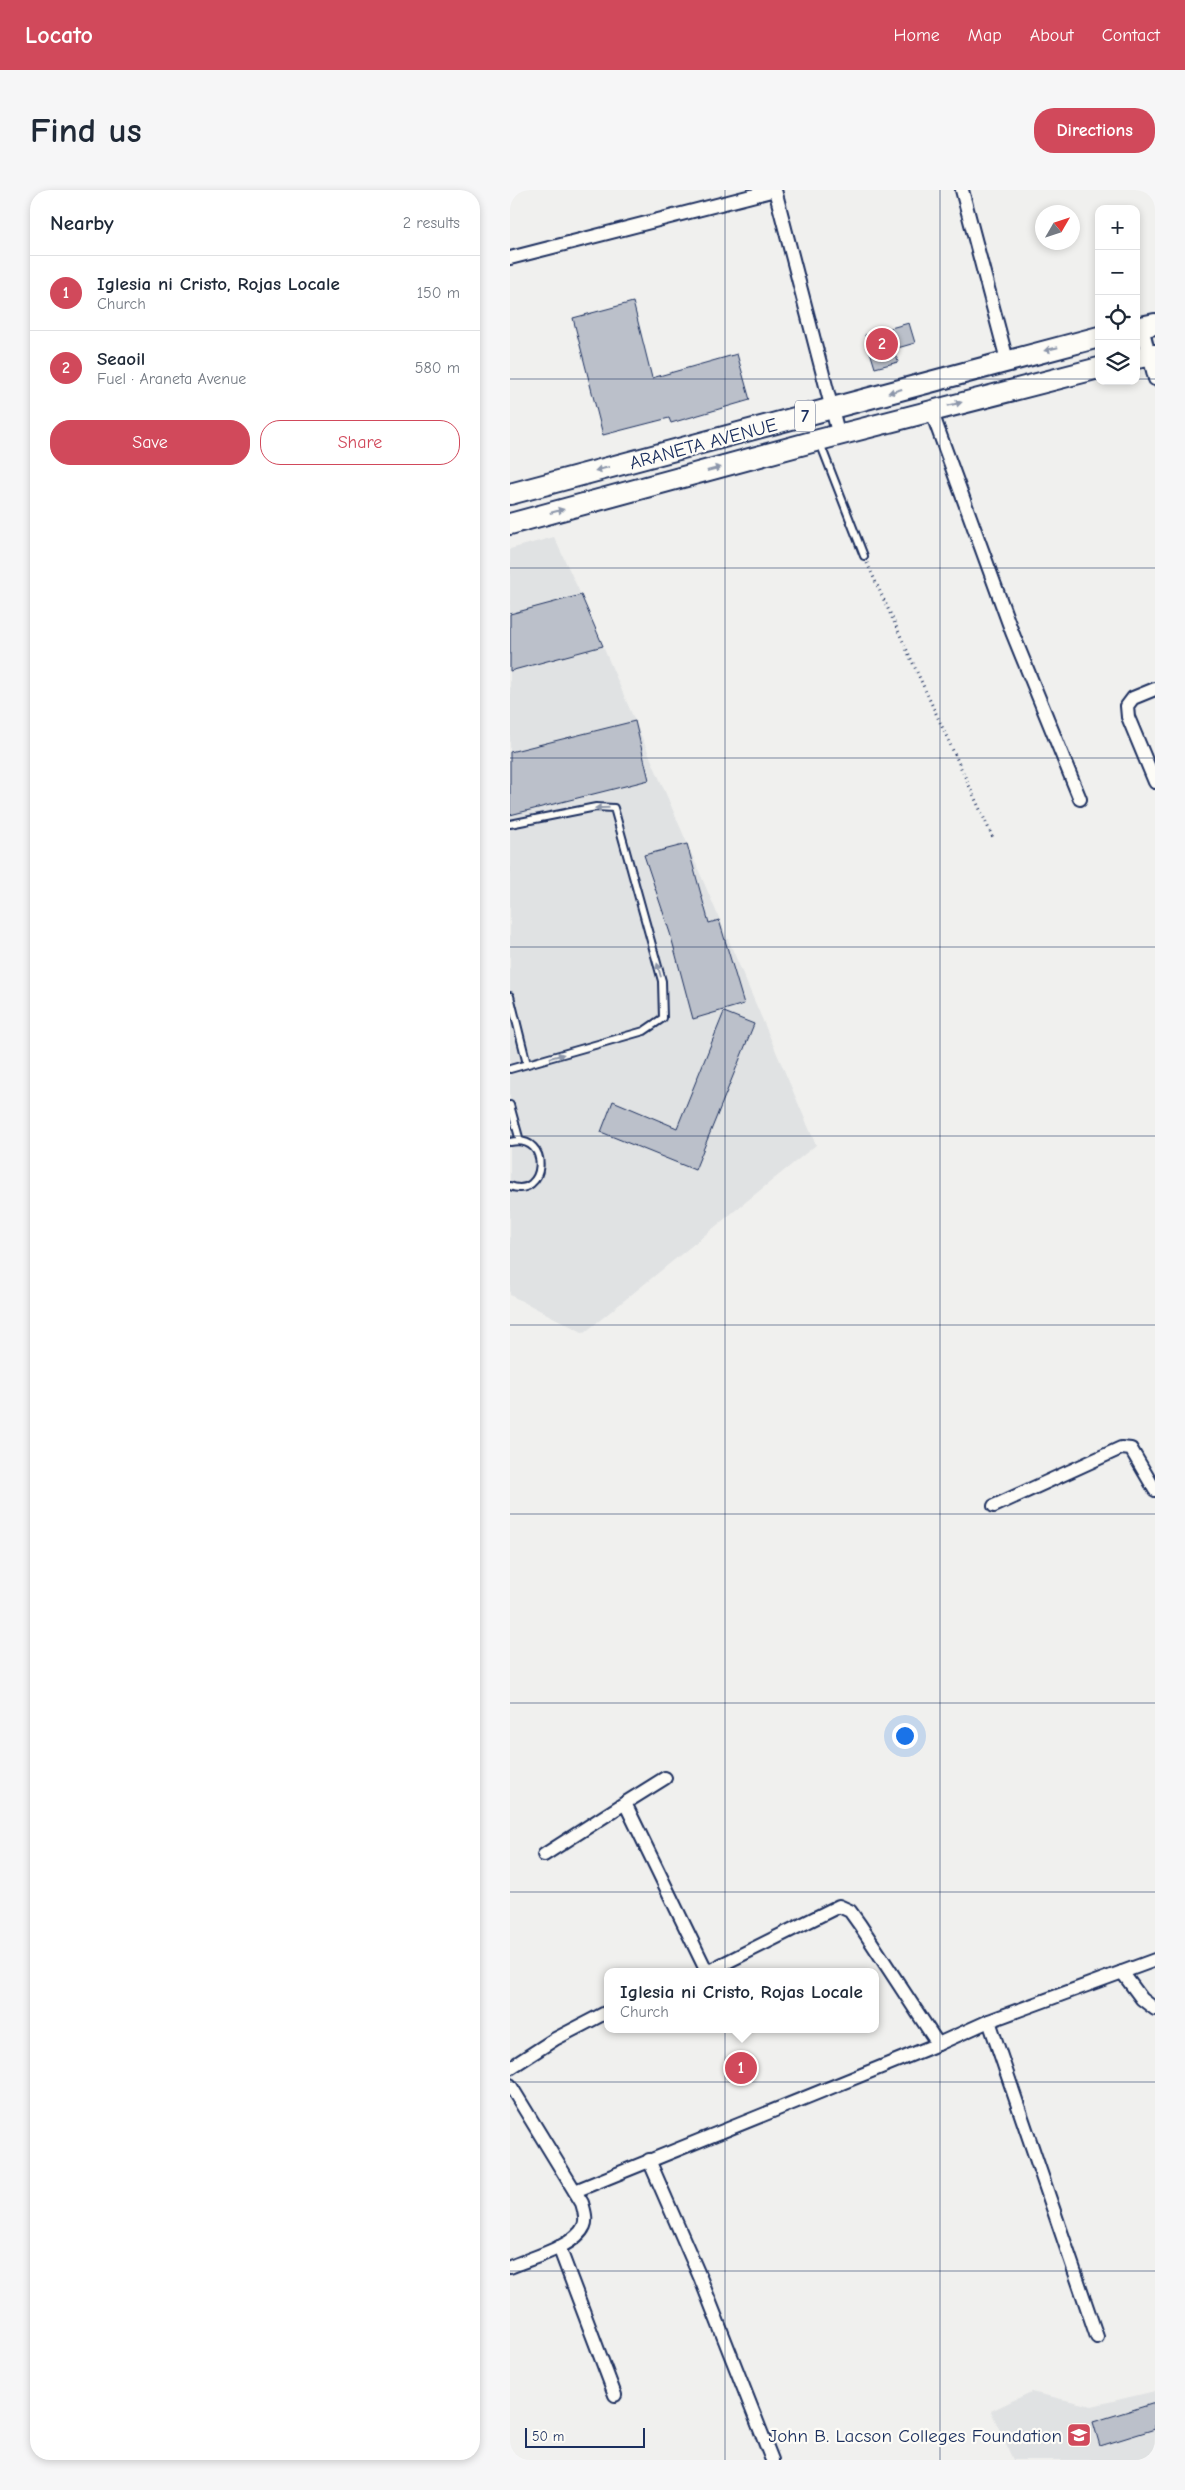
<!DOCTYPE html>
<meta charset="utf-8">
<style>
body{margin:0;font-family:"Comic Neue",sans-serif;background:#f6f6f7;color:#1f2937}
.controls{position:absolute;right:15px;top:15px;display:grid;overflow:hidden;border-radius:10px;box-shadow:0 2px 8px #0003}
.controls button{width:45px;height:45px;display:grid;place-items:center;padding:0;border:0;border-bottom:1px solid #e0e1e3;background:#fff;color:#1f2937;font:25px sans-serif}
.compass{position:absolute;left:525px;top:15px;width:45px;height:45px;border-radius:50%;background:#fff;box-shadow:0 2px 8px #0003;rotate:51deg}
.scale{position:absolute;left:15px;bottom:12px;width:120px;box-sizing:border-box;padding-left:5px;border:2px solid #1b2f5e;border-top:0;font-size:14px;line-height:18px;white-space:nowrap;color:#1b2f5e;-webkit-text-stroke:4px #fdfcf7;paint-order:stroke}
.you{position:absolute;left:394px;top:1545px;width:18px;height:18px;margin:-12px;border:4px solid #fff;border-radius:50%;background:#1a73e8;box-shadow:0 0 0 8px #1a73e833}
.badge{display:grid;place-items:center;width:32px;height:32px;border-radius:50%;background:#d1495b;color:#fff;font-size:16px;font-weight:700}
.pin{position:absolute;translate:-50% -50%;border:2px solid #fff;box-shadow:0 1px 5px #0006}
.popup{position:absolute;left:94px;top:1778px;width:275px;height:65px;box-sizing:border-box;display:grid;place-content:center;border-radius:10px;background:#fff;filter:drop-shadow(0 1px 4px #0005);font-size:16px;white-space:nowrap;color:#747a83}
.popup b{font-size:19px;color:#1f2937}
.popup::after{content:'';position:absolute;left:50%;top:100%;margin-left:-10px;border:10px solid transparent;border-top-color:#fff}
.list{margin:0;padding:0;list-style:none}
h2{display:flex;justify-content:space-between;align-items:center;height:65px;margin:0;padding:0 20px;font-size:21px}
h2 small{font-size:16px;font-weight:400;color:#747a83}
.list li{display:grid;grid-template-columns:32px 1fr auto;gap:15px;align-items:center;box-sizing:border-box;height:75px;padding:0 20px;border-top:1px solid #e0e1e3}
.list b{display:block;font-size:19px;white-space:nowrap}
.list p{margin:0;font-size:16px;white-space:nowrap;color:#747a83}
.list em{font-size:16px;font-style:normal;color:#747a83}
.actions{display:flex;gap:10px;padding:15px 20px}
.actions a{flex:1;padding:11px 0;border:1px solid #d1495b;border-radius:20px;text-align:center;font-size:18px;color:#d1495b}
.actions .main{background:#d1495b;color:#fff}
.icon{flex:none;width:28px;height:28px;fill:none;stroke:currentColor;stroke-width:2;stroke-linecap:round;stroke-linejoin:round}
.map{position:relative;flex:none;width:645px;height:2270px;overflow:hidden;border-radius:20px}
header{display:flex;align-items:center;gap:30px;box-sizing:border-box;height:70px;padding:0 25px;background:#d1495b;color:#fff}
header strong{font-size:24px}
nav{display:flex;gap:28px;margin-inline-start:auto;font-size:18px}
.intro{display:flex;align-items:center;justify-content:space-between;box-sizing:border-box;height:120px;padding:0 30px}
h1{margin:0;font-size:35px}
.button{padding:12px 22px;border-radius:20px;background:#d1495b;color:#fff;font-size:18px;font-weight:700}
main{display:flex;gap:30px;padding:0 30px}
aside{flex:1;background:#fff;border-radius:20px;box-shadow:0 2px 8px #0003}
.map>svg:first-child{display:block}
.built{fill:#e0e2e3}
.building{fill:#bbc0ca;stroke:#1b2f5e}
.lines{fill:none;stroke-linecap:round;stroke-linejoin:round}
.lane-casing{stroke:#1b2f5e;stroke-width:10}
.street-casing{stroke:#1b2f5e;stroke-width:16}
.primary-casing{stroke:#1b2f5e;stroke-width:24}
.path{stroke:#1b2f5e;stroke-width:3;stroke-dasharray:1 4;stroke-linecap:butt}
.lane{stroke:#fdfcf7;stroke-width:6}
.street{stroke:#fdfcf7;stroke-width:12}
.primary{stroke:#fdfcf7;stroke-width:20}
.oneway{fill:#8c96aa}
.grid{fill:none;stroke:#1b2f5e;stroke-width:1;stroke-opacity:0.55}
.labels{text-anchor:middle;stroke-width:4.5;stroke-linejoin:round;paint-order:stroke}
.shield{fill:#fdfcf7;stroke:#5f6c8c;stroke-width:1}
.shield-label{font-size:18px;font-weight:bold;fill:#1b2f5e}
.street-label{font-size:19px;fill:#1b2f5e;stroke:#fdfcf7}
.poi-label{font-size:19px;fill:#1b2f5e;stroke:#fdfcf7;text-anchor:end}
</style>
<header>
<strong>Locato</strong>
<nav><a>Home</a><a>Map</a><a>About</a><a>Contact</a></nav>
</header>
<div class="intro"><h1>Find us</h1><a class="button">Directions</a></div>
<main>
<aside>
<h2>Nearby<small>2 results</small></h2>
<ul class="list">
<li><span class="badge">1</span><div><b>Iglesia ni Cristo, Rojas Locale</b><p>Church</p></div><em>150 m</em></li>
<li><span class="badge">2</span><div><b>Seaoil</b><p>Fuel · Araneta Avenue</p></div><em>580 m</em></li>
</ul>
<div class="actions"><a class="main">Save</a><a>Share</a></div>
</aside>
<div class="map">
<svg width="645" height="2270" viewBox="0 0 645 2270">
<rect width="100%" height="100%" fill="#f0f0ee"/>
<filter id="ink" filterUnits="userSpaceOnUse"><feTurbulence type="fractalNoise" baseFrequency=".02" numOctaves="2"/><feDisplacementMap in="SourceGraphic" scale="10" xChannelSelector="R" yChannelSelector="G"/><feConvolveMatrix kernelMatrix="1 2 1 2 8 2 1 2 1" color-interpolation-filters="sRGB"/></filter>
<g filter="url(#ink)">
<g class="built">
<polygon points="44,347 71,405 306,955 74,1143 0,1105 0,359"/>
<polygon points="645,2201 645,2270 503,2270 481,2221 521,2202 582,2216"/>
</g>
<g class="building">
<polygon points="123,112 142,188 227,164 240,210 161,233 159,228 93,245 63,128"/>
<polygon points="399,133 405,153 384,159 388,172 365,178 355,145"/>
<polygon points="71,405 93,456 0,481 0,424"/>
<polygon points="125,531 139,590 0,625 0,562"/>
<polygon points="177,654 199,733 209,730 234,814 183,829 160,743 134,665"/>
<polygon points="214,822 244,834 185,980 91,942 103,911 167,938"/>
<polygon points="645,2213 645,2239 590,2256 583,2232"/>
</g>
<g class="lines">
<defs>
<g id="lane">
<polyline points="310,253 354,366"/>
<polyline points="0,634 86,617 104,618 152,791 153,828 134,841 0,879"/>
<polyline points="0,806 17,874"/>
<polyline points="0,915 10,951"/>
<path d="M0 952C43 943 36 1010 0 996"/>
</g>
<g id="street">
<polyline points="265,0 329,246"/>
<polyline points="452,0 497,170"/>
<polyline points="0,68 265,0"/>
<polyline points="632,137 645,189"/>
<polyline points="421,220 502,442 570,609"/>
<polyline points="645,499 623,508 617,516 618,527 645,592"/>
<polyline points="484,1316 611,1258 621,1259 645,1300"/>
<polyline points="115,1613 155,1588"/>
<polyline points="34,1665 115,1613 197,1782"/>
<polyline points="197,1782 329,1716 340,1721 350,1735 428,1854"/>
<polyline points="612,1782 632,1809 645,1819"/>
<polyline points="479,1831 587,2147"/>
<polyline points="0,1878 45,1849 97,1822"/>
<path d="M0 1895 72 2013C74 2020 77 2029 74 2036 65 2057 20 2068 0 2077"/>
<polyline points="139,1970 190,2087 262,2270"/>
<polyline points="65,2001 428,1854 479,1831 645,1770"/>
<polyline points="49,2057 105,2205"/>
</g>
<g id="primary">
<polyline points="626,138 645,134"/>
<polyline points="626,168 645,165"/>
<polyline points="0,304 589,147"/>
<polyline points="0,334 309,250 589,178"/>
</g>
</defs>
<use href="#lane" class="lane-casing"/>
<use href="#street" class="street-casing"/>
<use href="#primary" class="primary-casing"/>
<polyline class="path" points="357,373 484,650"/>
<use href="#lane" class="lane"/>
<use href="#street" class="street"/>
<use href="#primary" class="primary"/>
</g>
<defs><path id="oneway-solid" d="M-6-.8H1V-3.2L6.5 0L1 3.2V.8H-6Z" transform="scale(1.25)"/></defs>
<g class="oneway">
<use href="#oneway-solid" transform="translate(541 159) rotate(166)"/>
<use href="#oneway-solid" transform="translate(385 201) rotate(164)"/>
<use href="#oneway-solid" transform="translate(445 214) rotate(-14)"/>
<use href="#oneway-solid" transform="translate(92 279) rotate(165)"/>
<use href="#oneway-solid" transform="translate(204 279) rotate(-15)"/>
<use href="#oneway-solid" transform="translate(47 321) rotate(-15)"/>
<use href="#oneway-solid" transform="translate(92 618) rotate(179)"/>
<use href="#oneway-solid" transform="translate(149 780) rotate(-105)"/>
<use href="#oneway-solid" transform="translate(47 866) rotate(-15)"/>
</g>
</g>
<path class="grid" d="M215 0V2270M430 0V2270M0 189H589M626 189H645M0 378H645M0 568H645M0 757H645M0 946H645M0 1135H645M0 1324H645M0 1513H645M0 1702H645M0 1892H645M0 2081H645"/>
<defs>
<symbol id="university-square" viewBox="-11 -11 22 22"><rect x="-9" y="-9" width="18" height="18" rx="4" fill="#d1495b" stroke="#fdfcf7"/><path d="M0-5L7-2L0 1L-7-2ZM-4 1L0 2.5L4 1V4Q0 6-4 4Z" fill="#fff"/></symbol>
</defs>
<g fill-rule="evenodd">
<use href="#university-square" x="555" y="2231" width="28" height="28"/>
</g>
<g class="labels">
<rect class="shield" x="285" y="210.5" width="20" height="31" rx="4"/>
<g class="shield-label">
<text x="295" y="232">7</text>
</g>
<g class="street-label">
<text transform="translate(193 253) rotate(-15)" y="7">ARANETA AVENUE</text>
</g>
<g class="poi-label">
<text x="552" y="2252">John B. Lacson Colleges Foundation</text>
</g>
</g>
</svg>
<div class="controls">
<button>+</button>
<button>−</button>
<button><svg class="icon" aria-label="locate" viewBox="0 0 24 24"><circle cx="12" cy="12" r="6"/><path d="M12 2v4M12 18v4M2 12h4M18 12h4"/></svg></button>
<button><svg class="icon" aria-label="layers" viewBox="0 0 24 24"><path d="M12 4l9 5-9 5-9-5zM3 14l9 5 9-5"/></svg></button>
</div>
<svg class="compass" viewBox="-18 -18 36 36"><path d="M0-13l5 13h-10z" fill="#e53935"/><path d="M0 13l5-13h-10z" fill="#747a83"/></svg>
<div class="scale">50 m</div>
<div class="you"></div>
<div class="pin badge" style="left:231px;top:1878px">1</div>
<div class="popup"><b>Iglesia ni Cristo, Rojas Locale</b>Church</div>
<div class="pin badge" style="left:372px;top:154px">2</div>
</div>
</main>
